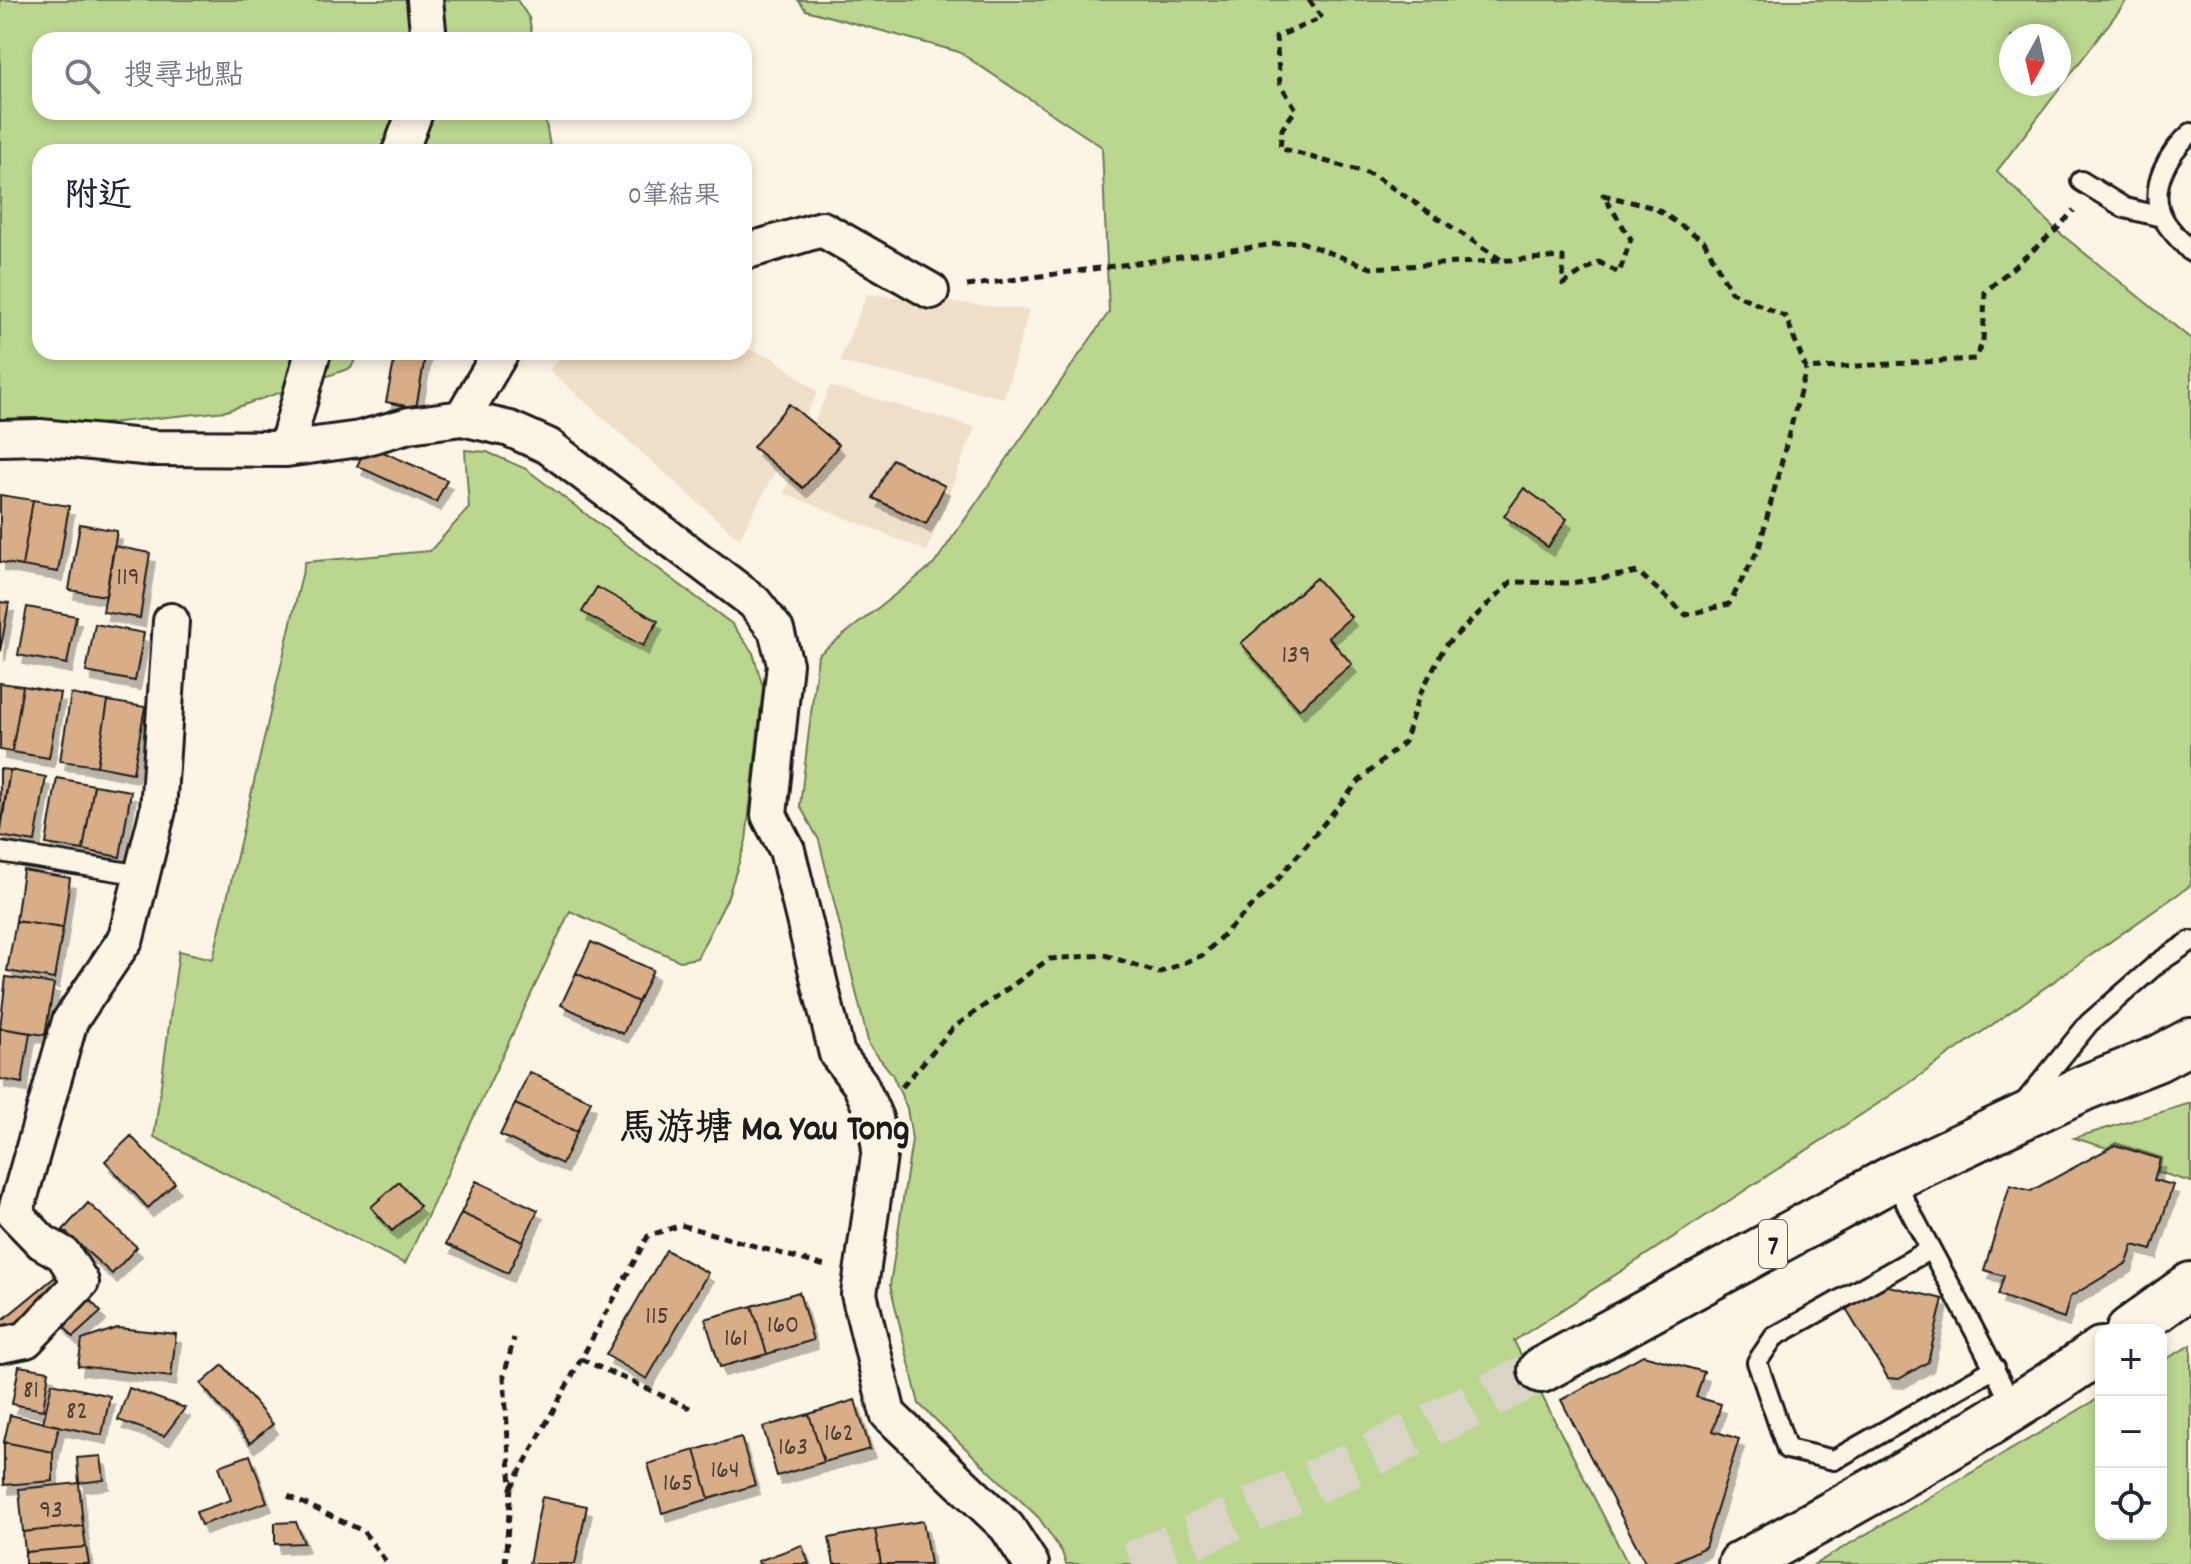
<!DOCTYPE html>
<html lang="zh-TW">
<head>
<meta charset="utf-8">
<style>
	body { margin:0; font-family:Dekko,"LXGW WenKai TC",sans-serif; background:#f2f2f3; color:#1f2937 }
	.controls { position:absolute; right:24px; bottom:24px; display:grid; overflow:hidden; border-radius:16px; box-shadow:0 4px 12px #0003 }
	.controls button { width:72px; height:72px; display:grid; place-items:center; padding:0; border:0; border-bottom:2px solid #e0e1e3; background:#fff; color:#1f2937; font:40px sans-serif }
	.compass { position:absolute; left:1999px; top:24px; width:72px; height:72px; border-radius:50%; background:#fff; box-shadow:0 4px 12px #0003; rotate:188deg }
	.list { margin:0; padding:0; list-style:none }
	h2 { display:flex; justify-content:space-between; align-items:center; height:104px; margin:0; padding:0 32px; font-size:34px }
	h2 small { font-size:26px; font-weight:400; color:#747a83 }
	.icon { flex:none; width:44px; height:44px; fill:none; stroke:currentColor; stroke-width:2; stroke-linecap:round; stroke-linejoin:round }
	.map { position:relative; flex:none; width:2191px; height:1564px; overflow:hidden }
	.search { position:absolute; background:#fff; box-shadow:0 4px 12px #0003; left:32px; top:32px; width:720px; height:88px; display:flex; align-items:center; gap:20px; box-sizing:border-box; padding:0 28px; border-radius:24px; color:#747a83; font-size:30px }
	.panel { position:absolute; background:#fff; box-shadow:0 4px 12px #0003; left:32px; top:144px; width:720px; height:216px; border-radius:24px }
	.map>svg:first-child { display:block }
</style>
</head>
<body>
<div class="map">
<svg width="2191" height="1564" viewBox="0 0 2191 1564">
	<defs>
		<filter id="shadow"><feDropShadow dx="5" dy="9" stdDeviation="0" flood-color="#0004"/></filter>
	</defs>
	<rect width="100%" height="100%" fill="#fcf5e5"/>
	<filter id="ink" filterUnits="userSpaceOnUse"><feTurbulence type="fractalNoise" baseFrequency=".0125" numOctaves="2"/><feDisplacementMap in="SourceGraphic" scale="16" xChannelSelector="R" yChannelSelector="G"/><feConvolveMatrix kernelMatrix="1 2 1 2 8 2 1 2 1" color-interpolation-filters="sRGB"/></filter>
	<g filter="url(#ink)">
		<path fill="#f1e0c9" d="M867,294L1029,310L1004,398L839,362Z
			M744,348L772,357L818,392L739,539L549,370L566,352H744Z
			M830,386L975,427L927,551L784,493Z"/>
		<path fill="#bbd78f" stroke="#6c7a56" stroke-width="2" fill-rule="evenodd" d="M0,0H517L529,18L533,40H40V112H544L551,152H40V352H359L351,368L226,411L0,434Z
			M798,0H2127L1997,171L2056,230L2191,339V885L1905,1086L1514,1341L1628,1564H1066L1062,1552L1039,1518L919,1404L890,1285L912,1140L907,1108L892,1074L869,1045L819,840L800,806L818,655L934,564L1109,312L1102,147L959,52L806,10ZM2011,36H2059V84H2011Z
			M465,450L487,452L526,469L732,624L753,653L763,687L746,841L727,899L697,958L680,961L570,911L405,1264L154,1137L179,951L213,959L305,562L430,551L469,508Z
			M2191,1103V1182L2158,1172L2162,1158L2116,1143L2107,1148L2074,1138Z
			M2191,1345V1564H1815L2101,1397V1534H2161V1362Z"/>
		<path fill="#d8ae89" stroke="#1c1c1c" stroke-width="2" filter="url(#shadow)" d="M396,352H426L416,408L386,402Z
			M789,404L839,445L803,488L753,447Z
			M367,445L447,480L436,502L357,466Z
			M892,459L945,486L926,524L873,498Z
			M1524,488L1567,519L1548,547L1504,516Z
			M0,495L33,500L22,566L0,562Z
			M33,500L69,506L58,572L22,566Z
			M80,524L117,531L106,596L69,590Z
			M114,546L150,553L140,618L103,612Z
			M1316,578L1351,617L1328,637L1352,664L1299,709L1241,643Z
			M597,587L658,621L643,646L582,612Z
			M0,602L9,603L0,652Z
			M27,607L76,616L67,664L18,655Z
			M95,624L144,633L135,681L86,672Z
			M0,683L23,686L12,752L0,750Z
			M23,686L60,693L49,758L12,752Z
			M71,694L108,701L97,766L60,761Z
			M108,701L145,707L133,773L97,766Z
			M0,769L10,770L0,828Z
			M10,770L46,777L35,842L0,836Z
			M57,778L94,785L83,850L46,844Z
			M94,785L131,791L120,857L83,850Z
			M23,870L70,878L63,928L16,921Z
			M16,921L63,928L54,979L7,971Z
			M591,942L653,970L638,1002L576,973Z
			M576,973L638,1002L623,1034L561,1005Z
			M6,977L54,984L45,1035L0,1028Z
			M0,1028L30,1033L22,1083L0,1079Z
			M529,1072L591,1101L577,1132L515,1104Z
			M515,1104L577,1132L562,1164L500,1135Z
			M131,1136L175,1183L148,1208L105,1161Z
			M2115,1145L2160,1159L2154,1180L2173,1185L2152,1250L2133,1245L2127,1263L2070,1297L2064,1318L1998,1295L2004,1276L1984,1270L2010,1185L2031,1191Z
			M476,1181L538,1210L523,1242L461,1213Z
			M399,1182L420,1206L392,1231L371,1207Z
			M88,1203L137,1247L112,1274L63,1230Z
			M461,1213L523,1242L508,1273L446,1244Z
			M666,1250L708,1273L647,1379L606,1355Z
			M60,1273L63,1292L25,1322L0,1335V1322Z
			M1880,1284L1943,1299L1928,1362L1899,1379L1888,1378L1847,1311L1851,1300Z
			M799,1292L813,1340L767,1354L752,1306Z
			M89,1299L101,1312L73,1337L61,1323Z
			M752,1306L767,1354L720,1367L705,1319Z
			M117,1328L176,1334L171,1377L78,1366L82,1340Z
			M1643,1355L1704,1372L1696,1397L1721,1404L1713,1431L1739,1439L1705,1547L1670,1564H1646L1561,1400Z
			M223,1365L273,1424L250,1443L201,1384Z
			M19,1366L49,1371L43,1410L12,1404Z
			M52,1383L110,1396L102,1435L43,1423Z
			M129,1388L185,1408L164,1436L118,1420Z
			M855,1400L870,1449L824,1462L809,1414Z
			M809,1414L824,1462L777,1476L763,1427Z
			M10,1415L59,1426L53,1452L4,1442Z
			M741,1437L755,1485L709,1499L695,1450Z
			M4,1442L53,1452V1481L4,1485Z
			M695,1450L709,1499L662,1513L648,1464Z
			M250,1455L267,1502L201,1525L196,1512L231,1500L219,1466Z
			M101,1456L104,1480L79,1483L77,1458Z
			M79,1483L83,1526L23,1532L19,1489Z
			M542,1497L587,1506L575,1564H529Z
			M923,1521L930,1564H881L875,1529Z
			M296,1522L304,1543L275,1544V1523Z
			M83,1526L86,1547L25,1552L23,1532Z
			M875,1529L881,1564H834L829,1538Z
			M802,1545L809,1564H759L758,1561Z
			M86,1547L89,1564H25V1552Z"/>
		<g fill="none" stroke-linecap="round" stroke-linejoin="round">
			<path stroke="#dad4c7" stroke-width="44" stroke-dasharray="44 22" stroke-linecap="butt" d="M1132,1564L1360,1461L1541,1370"/>
			<defs>
				<path id="lane" d="M2191,133C2169,152 2147,188 2163,218C2169,230 2182,242 2191,252
					M2081,181L2125,208L2162,217
					M0,852L142,875
					M2024,1103L2089,1023L2158,963L2191,941
					M1893,1178C1932,1255 1977,1329 2013,1408
					M1929,1250L1774,1337L1757,1362L1787,1449L1834,1460L1995,1368"/>
				<path id="street" d="M425,0L429,40
					M400,152L415,112
					M744,252L822,229L931,291
					M462,418L501,352
					M0,438L40,437L153,448L286,449L313,352
					M286,449L360,439L409,425L462,418L510,429L548,446L754,602L776,630L785,664L769,815L787,850L837,1054L860,1084L875,1118L880,1149L859,1294L888,1414L1007,1527L1031,1564
					M0,1345L26,1340L81,1282L63,1254L42,1242L15,1214L70,1021L126,938L158,810L171,621"/>
				<path id="highway" d="M2129,1330L2191,1285
					M1541,1370L1893,1178L2086,1087L2157,1059L2191,1041
					M1741,1564C1863,1497 1987,1430 2101,1350"/>
			</defs>
			<use href="#lane" stroke="#1c1c1c" stroke-width="24"/>
			<use href="#street" stroke="#1c1c1c" stroke-width="40"/>
			<use href="#highway" stroke="#1c1c1c" stroke-width="50"/>
			<path stroke="#1c1c1c" stroke-width="5" stroke-dasharray="8 6" stroke-linecap="butt" d="M1309,0L1322,18L1276,37L1280,84L1296,109L1282,129L1280,148L1373,175L1503,261
				M967,286L1298,241L1371,268L1563,257V284L1599,262L1619,273L1631,239L1603,195L1655,208L1704,241L1731,292L1786,317L1806,369L1975,359L1983,342L1985,292L2056,230L2074,210
				M902,1087L953,1028L1049,959L1105,955L1158,973L1203,955L1274,884L1359,781L1404,742L1419,696L1445,646L1511,582L1571,583L1638,572L1686,615L1729,604L1759,548L1806,369
				M581,1359L690,1408
				M511,1488L648,1236L681,1225L825,1266
				M288,1496L363,1531L388,1564
				M505,1564L511,1488L504,1376L514,1338"/>
			<use href="#lane" stroke="#fcf5e5" stroke-width="18"/>
			<use href="#street" stroke="#fcf5e5" stroke-width="34"/>
			<use href="#highway" stroke="#fcf5e5" stroke-width="44"/>
		</g>
	</g>
	<g text-anchor="middle" stroke-width="8" stroke-linejoin="round" paint-order="stroke">
		<g font-size="26" fill="#4b4037">
			<text x="128" y="584">119</text>
			<text x="1296" y="662">139</text>
			<text x="657" y="1323">115</text>
			<text x="783" y="1332">160</text>
			<text x="736" y="1345">161</text>
			<text x="31" y="1397">81</text>
			<text x="77" y="1418">82</text>
			<text x="839" y="1440">162</text>
			<text x="793" y="1454">163</text>
			<text x="725" y="1477">164</text>
			<text x="678" y="1490">165</text>
			<text x="51" y="1517">93</text>
		</g>
		<rect fill="#fcf5e5" stroke="#5f5d58" stroke-width="2" x="1759" y="1220" width="28" height="48" rx="6"/>
		<g font-size="28" font-weight="bold" fill="#1c1c1c">
			<text x="1773" y="1254">7</text>
		</g>
		<g font-size="38" font-weight="bold" fill="#1c1c1c" stroke="#fcf5e5">
			<text x="764" y="1139">馬游塘 Ma Yau Tong</text>
		</g>
	</g>
</svg>
<div class="controls">
<button>+</button>
<button>−</button>
<button><svg class="icon" aria-label="locate" viewBox="0 0 24 24"><circle cx="12" cy="12" r="6"/><path d="M12 2v4M12 18v4M2 12h4M18 12h4"/></svg></button>
</div>
<svg class="compass" viewBox="-18 -18 36 36"><path d="M0-13l5 13h-10z" fill="#e53935"/><path d="M0 13l5-13h-10z" fill="#747a83"/></svg>
<div class="search"><svg class="icon" aria-label="search" viewBox="0 0 24 24"><circle cx="10" cy="10" r="6"/><path d="M15 15l6 6"/></svg>搜尋地點</div>
<section class="panel">
<h2>附近<small>0筆結果</small></h2>
<ul class="list">
</ul>
</section>
</div>
</body>
</html>
